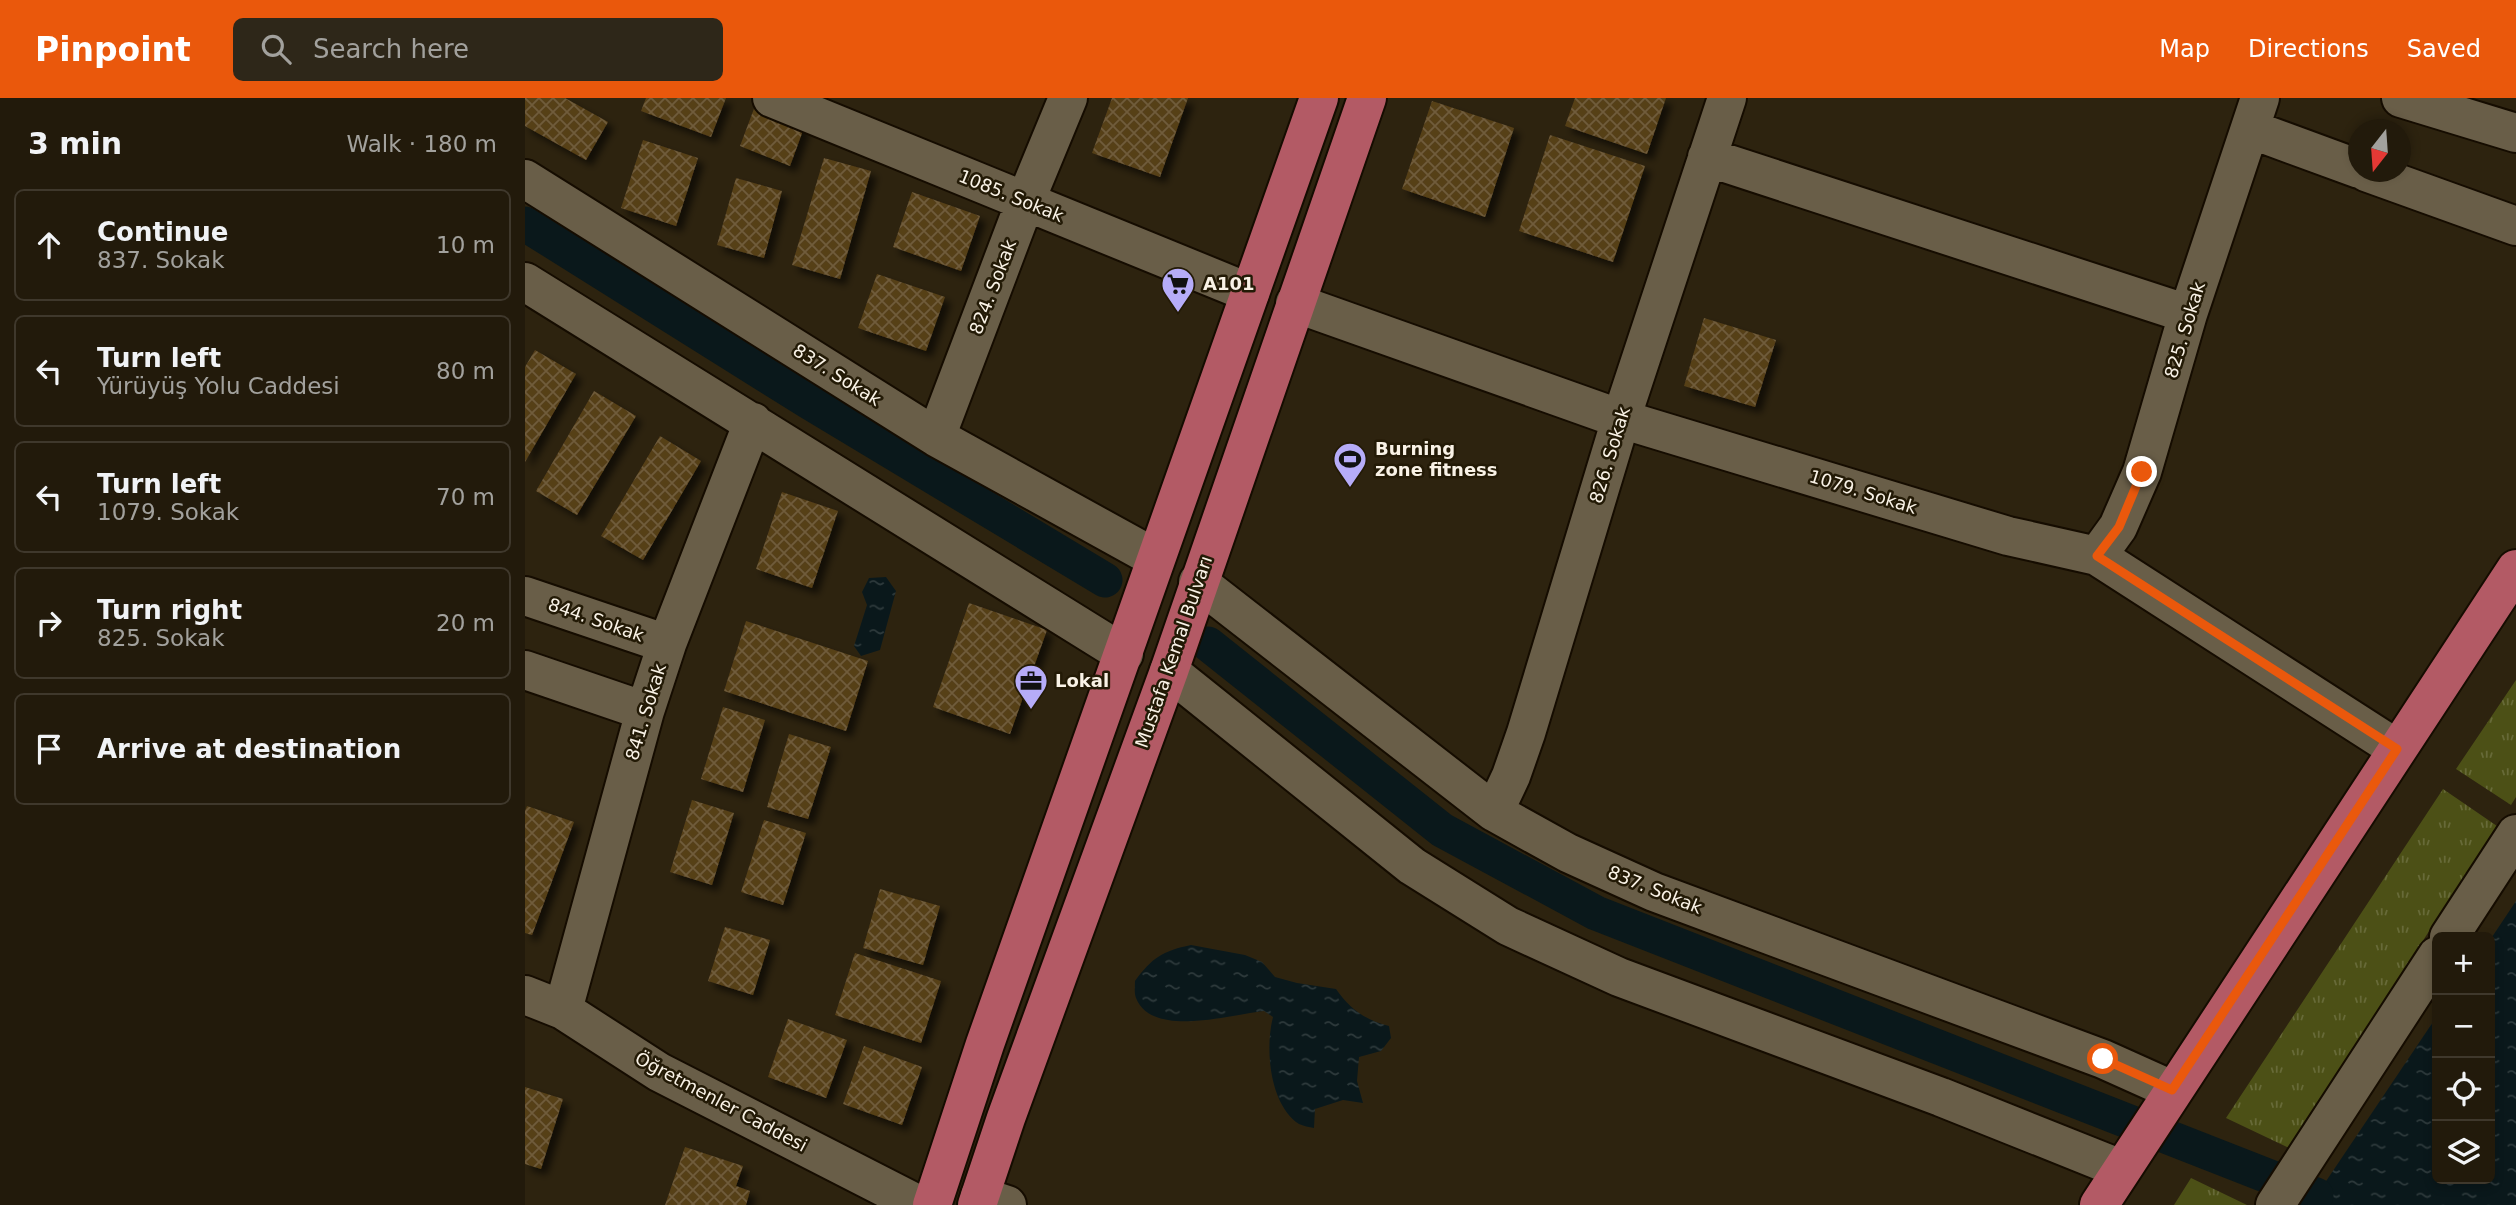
<!DOCTYPE html>
<html lang="en">
<head>
<meta charset="utf-8">
<style>
	body { margin:0; font-family:"DejaVu Sans",sans-serif; background:#2e2719; color:#f1f3f6 }
	.controls { position:absolute; right:21px; bottom:21px; display:grid; overflow:hidden; border-radius:10px; box-shadow:0 4px 10px #0003 }
	.controls button { width:63px; height:63px; display:grid; place-items:center; padding:0; border:0; border-bottom:2px solid #3f382c; background:#221a0b; color:#f1f3f6; font:35px sans-serif }
	.compass { position:absolute; left:1823px; top:21px; width:63px; height:63px; border-radius:50%; background:#221a0b; box-shadow:0 4px 10px #0003; rotate:197deg }
	.stop { position:absolute; width:21px; height:21px; margin:-16px; border:5px solid #ea580c; border-radius:50%; background:#fff }
	.stop.end { background:#ea580c; border-color:#fff; box-shadow:0 2px 7px #0008 }
	.list { margin:0; padding:0; list-style:none }
	h2 { display:flex; justify-content:space-between; align-items:center; height:91px; margin:0; padding:0 28px; font-size:30px }
	h2 small { font-size:23px; font-weight:400; color:#a2a19d }
	.list li { display:grid; grid-template-columns:46px 1fr auto; gap:21px; align-items:center; box-sizing:border-box; height:112px; margin:0 14px 14px; padding:0 14px; border:2px solid #3f382c; border-radius:10px }
	.list b { display:block; font-size:26px; white-space:nowrap }
	.list p { margin:0; font-size:23px; white-space:nowrap; color:#a2a19d }
	.list em { font-size:23px; font-style:normal; color:#a2a19d }
	.icon { flex:none; width:38px; height:38px; fill:none; stroke:currentColor; stroke-width:2; stroke-linecap:round; stroke-linejoin:round }
	.map { position:relative; flex:none; width:1991px; height:1107px; overflow:hidden }
	header { display:flex; align-items:center; gap:42px; box-sizing:border-box; height:98px; padding:0 35px; background:#ea580c; color:#fff }
	header strong { font-size:33px }
	nav { display:flex; gap:38px; margin-inline-start:auto; font-size:24px }
	.search { width:490px; height:63px; background:#2e2719; display:flex; align-items:center; gap:18px; box-sizing:border-box; padding:0 24px; border-radius:10px; color:#a2a19d; font-size:26px }
	main { display:flex }
	aside { flex:1; background:#221a0b }
	.map>svg:first-child { display:block }
</style>
</head>
<body>
<header>
<strong>Pinpoint</strong>
<div class="search"><svg class="icon" aria-label="search" viewBox="0 0 24 24"><circle cx="10" cy="10" r="6"/><path d="M15 15l6 6"/></svg>Search here</div>
<nav><a>Map</a><a>Directions</a><a>Saved</a></nav>
</header>
<main>
<aside>
<h2>3 min<small>Walk · 180 m</small></h2>
<ul class="list">
<li><svg class="icon" aria-label="ahead" viewBox="0 0 24 24"><path d="M12 20V5M6 11l6-6 6 6"/></svg><div><b>Continue</b><p>837. Sokak</p></div><em>10 m</em></li>
<li><svg class="icon" aria-label="left" viewBox="0 0 24 24"><path d="M17 20v-9H6M10 6l-5 5 5 5"/></svg><div><b>Turn left</b><p>Yürüyüş Yolu Caddesi</p></div><em>80 m</em></li>
<li><svg class="icon" aria-label="left" viewBox="0 0 24 24"><path d="M17 20v-9H6M10 6l-5 5 5 5"/></svg><div><b>Turn left</b><p>1079. Sokak</p></div><em>70 m</em></li>
<li><svg class="icon" aria-label="right" viewBox="0 0 24 24"><path d="M7 20v-9h11M14 6l5 5-5 5"/></svg><div><b>Turn right</b><p>825. Sokak</p></div><em>20 m</em></li>
<li><svg class="icon" aria-label="arrive" viewBox="0 0 24 24"><path d="M6 21V4h12l-3 4 3 4H6"/></svg><div><b>Arrive at destination</b></div></li>
</ul>
</aside>
<div class="map">
<svg width="1991" height="1107" viewBox="0 0 1991 1107">
	<defs>
		<pattern id="grass-tufts" width="24" height="20" patternUnits="userSpaceOnUse" patternTransform="scale(1.75)"><rect width="24" height="20" fill="#4c5016"/><path d="M3 7l-1-3M5 7V3M7 7l1-3M15 17l-1-3M17 17v-4M19 17l1-3" fill="none" stroke="#676a38"/></pattern>
		<pattern id="water-ripples" width="26" height="14" patternUnits="userSpaceOnUse" patternTransform="scale(1.75)"><rect width="26" height="14" fill="#0a181b"/><path d="M2 4q2-2 4 0t4 0M15 11q2-2 4 0t4 0" fill="none" stroke="#2e3a3c"/></pattern>
		<pattern id="building-cross-hatch" width="8" height="8" patternUnits="userSpaceOnUse" patternTransform="scale(1.75)"><rect width="8" height="8" fill="#563f19"/><path d="M0 0l8 8M0 8l8-8" fill="none" stroke="#6f5b3a"/></pattern>
		<filter id="shadow"><feDropShadow dx="6" dy="6" stdDeviation="3.5" flood-color="#0009"/></filter>
	</defs>
	<rect width="100%" height="100%" fill="#2d230f"/>
	<path fill="url(#grass-tufts)" d="M1991,582V699L1986,707L1931,671Z
		M1918,691L1972,728L1764,1050L1701,1020Z
		M1666,1080L1722,1107H1649Z"/>
	<path fill="url(#water-ripples)" d="M361,479L371,493L355,552L336,558L329,548L342,507L337,494L344,480Z
		M1991,803V1107H1785L1912,918V1081H1965V842Z
		M666,847L720,857L737,864L750,879L772,885L811,891C825,911 840,922 864,928L866,940L856,953L834,959L832,983L838,1005L818,1002L790,1011L789,1030C784,1029 778,1028 774,1026C744,1006 740,950 748,919L739,913C707,916 627,941 611,900C609,895 610,888 610,883C627,860 637,853 666,847Z"/>
	<g fill="none" stroke-linecap="round" stroke-linejoin="round">
		<path stroke="#0a181b" stroke-width="35" d="M0,126L284,304L580,482
			M683,546L917,732L1071,815L1791,1097"/>
	</g>
	<path fill="url(#building-cross-hatch)" filter="url(#shadow)" d="M0,0H40L83,24L61,62L0,28Z
		M121,0H201L186,39L116,13Z
		M587,0H663L635,79L567,55Z
		M1050,0H1141L1122,56L1040,28Z
		M907,3L989,30L960,119L877,91Z
		M230,8L280,27L265,68L215,48Z
		M1025,37L1120,68L1088,164L994,133Z
		M118,42L173,60L151,128L96,110Z
		M299,60L346,73L315,181L267,167Z
		M211,80L257,93L239,160L192,147Z
		M387,94L455,118L436,173L368,149Z
		M352,176L420,199L401,253L333,230Z
		M1179,220L1251,242L1230,309L1159,288Z
		M10,252L51,276L0,364V269Z
		M69,293L111,318L52,417L11,393Z
		M135,338L176,363L118,462L76,438Z
		M257,394L313,413L287,490L231,471Z
		M444,505L522,532L485,636L408,609Z
		M221,523L343,563L321,633L199,593Z
		M198,609L240,622L218,694L176,681Z
		M264,636L306,649L283,721L242,709Z
		M167,702L209,715L187,787L145,774Z
		M2,708L49,724L7,837L0,835V713Z
		M239,722L281,735L258,807L216,794Z
		M355,791L415,808L398,867L338,850Z
		M200,829L245,842L228,897L183,883Z
		M330,855L416,883L396,945L310,917Z
		M263,921L322,942L301,1000L243,979Z
		M339,948L397,969L377,1027L318,1006Z
		M0,989L38,1001L16,1071L0,1066Z
		M160,1049L218,1068L211,1088L225,1093L221,1107H140Z"/>
	<g fill="none" stroke-linecap="round" stroke-linejoin="round">
		<defs>
			<path id="minor" d="M247,0L725,195
				M1876,0L1991,35
				M1725,31L1834,71
				M1182,59L1663,216
				M1841,74L1991,128
				M0,81L411,339L630,460
				M0,184L599,556
				M770,205L1096,321L1483,438L1572,458L1872,651
				M411,339L500,104L543,0
				M1572,458L1593,429L1617,374L1663,216L1735,0
				M673,484L969,714L1043,755L1129,794L1578,961L1647,992
				M0,498L142,546
				M0,572L120,613
				M644,573L887,768L983,828L1094,879L1416,999L1596,1071
				M969,714L986,678L1001,635L1096,321L1202,0
				M1924,839L1991,736
				M0,897L38,912L134,974L394,1107
				M38,912L120,613L142,546L228,324
				M455,1098L482,1107
				M1750,1107L1912,858"/>
			<path id="major" d="M407,1107L460,946L794,0
				M452,1107L481,1020L644,573L842,0
				M1574,1107L1991,471"/>
		</defs>
		<use href="#minor" stroke="#150c00" stroke-width="42"/>
		<use href="#major" stroke="#150c00" stroke-width="42"/>
		<use href="#minor" stroke="#695e48" stroke-width="38"/>
		<use href="#major" stroke="#b35a65" stroke-width="38"/>
	</g>
	<g fill="none" stroke-linecap="round" stroke-linejoin="round">
		<path stroke="#ea580c" stroke-width="9" d="M1578,961L1647,992L1872,651L1572,458L1594,429L1617,374"/>
	</g>
	<defs>
		<symbol id="supermarket-pin" viewBox="-11 -11 22 30"><path d="M0 17L-7.5 6A9.5 9.5 0 1 1 7.5 6Z" fill="#b6acf8" stroke="#231a06"/><path d="M-6-5.5h2.5l.6 2H6L4.5 2H-2.5L-4.4-4H-6ZM-1.5 3.2a1.3 1.3 0 1 0 .1 0ZM3 3.2a1.3 1.3 0 1 0 .1 0Z" fill="#111"/></symbol>
		<symbol id="stadium-pin" viewBox="-11 -11 22 30"><path d="M0 17L-7.5 6A9.5 9.5 0 1 1 7.5 6Z" fill="#b6acf8" stroke="#231a06"/><path d="M0-5a6.5 5 0 1 0 0 10a6.5 5 0 1 0 0-10ZM-3.5-1.8h7v3.6h-7Z" fill="#111"/></symbol>
		<symbol id="office-pin" viewBox="-11 -11 22 30"><path d="M0 17L-7.5 6A9.5 9.5 0 1 1 7.5 6Z" fill="#b6acf8" stroke="#231a06"/><path d="M-6-3h4V-5.5h4V-3h4V5H-6ZM-1-4.5V-3h2v-1.5ZM-6 0V1H6V0Z" fill="#111"/></symbol>
	</defs>
	<g fill-rule="evenodd">
		<use href="#supermarket-pin" x="634" y="167" width="38" height="52"/>
		<use href="#stadium-pin" x="806" y="342" width="38" height="52"/>
		<use href="#office-pin" x="487" y="564" width="38" height="52"/>
	</g>
	<g text-anchor="middle" stroke-width="5" stroke-linejoin="round" paint-order="stroke">
		<g font-size="18" fill="#f9f2e6" stroke="#231a06">
			<text transform="translate(486 98) rotate(22)" y="6">1085. Sokak</text>
			<text transform="translate(468 189) rotate(-69)" y="6">824. Sokak</text>
			<text transform="translate(1660 232) rotate(-73)" y="6">825. Sokak</text>
			<text transform="translate(312 277) rotate(32)" y="6">837. Sokak</text>
			<text transform="translate(1085 357) rotate(-73)" y="6">826. Sokak</text>
			<text transform="translate(1338 394) rotate(17)" y="6">1079. Sokak</text>
			<text transform="translate(71 522) rotate(19)" y="6">844. Sokak</text>
			<text transform="translate(649 554) rotate(-71)" y="6">Mustafa Kemal Bulvarı</text>
			<text transform="translate(121 614) rotate(-73)" y="6">841. Sokak</text>
			<text transform="translate(1130 792) rotate(22)" y="6">837. Sokak</text>
			<text transform="translate(196 1004) rotate(28)" y="6">Öğretmenler Caddesi</text>
		</g>
		<g font-size="18" font-weight="bold" fill="#f9f2e6" stroke="#231a06" text-anchor="start">
			<text x="678" y="192">A101</text>
			<text x="850" y="357">Burning<tspan x="850" dy="21">zone fitness</tspan></text>
			<text x="530" y="589">Lokal</text>
		</g>
	</g>
</svg>
<div class="controls">
<button>+</button>
<button>−</button>
<button><svg class="icon" aria-label="locate" viewBox="0 0 24 24"><circle cx="12" cy="12" r="6"/><path d="M12 2v4M12 18v4M2 12h4M18 12h4"/></svg></button>
<button><svg class="icon" aria-label="layers" viewBox="0 0 24 24"><path d="M12 4l9 5-9 5-9-5zM3 14l9 5 9-5"/></svg></button>
</div>
<svg class="compass" viewBox="-18 -18 36 36"><path d="M0-13l5 13h-10z" fill="#e53935"/><path d="M0 13l5-13h-10z" fill="#a2a19d"/></svg>
<div class="stop" style="left:1578px;top:961px"></div>
<div class="stop end" style="left:1617px;top:374px"></div>
</div>
</main>
</body>
</html>
